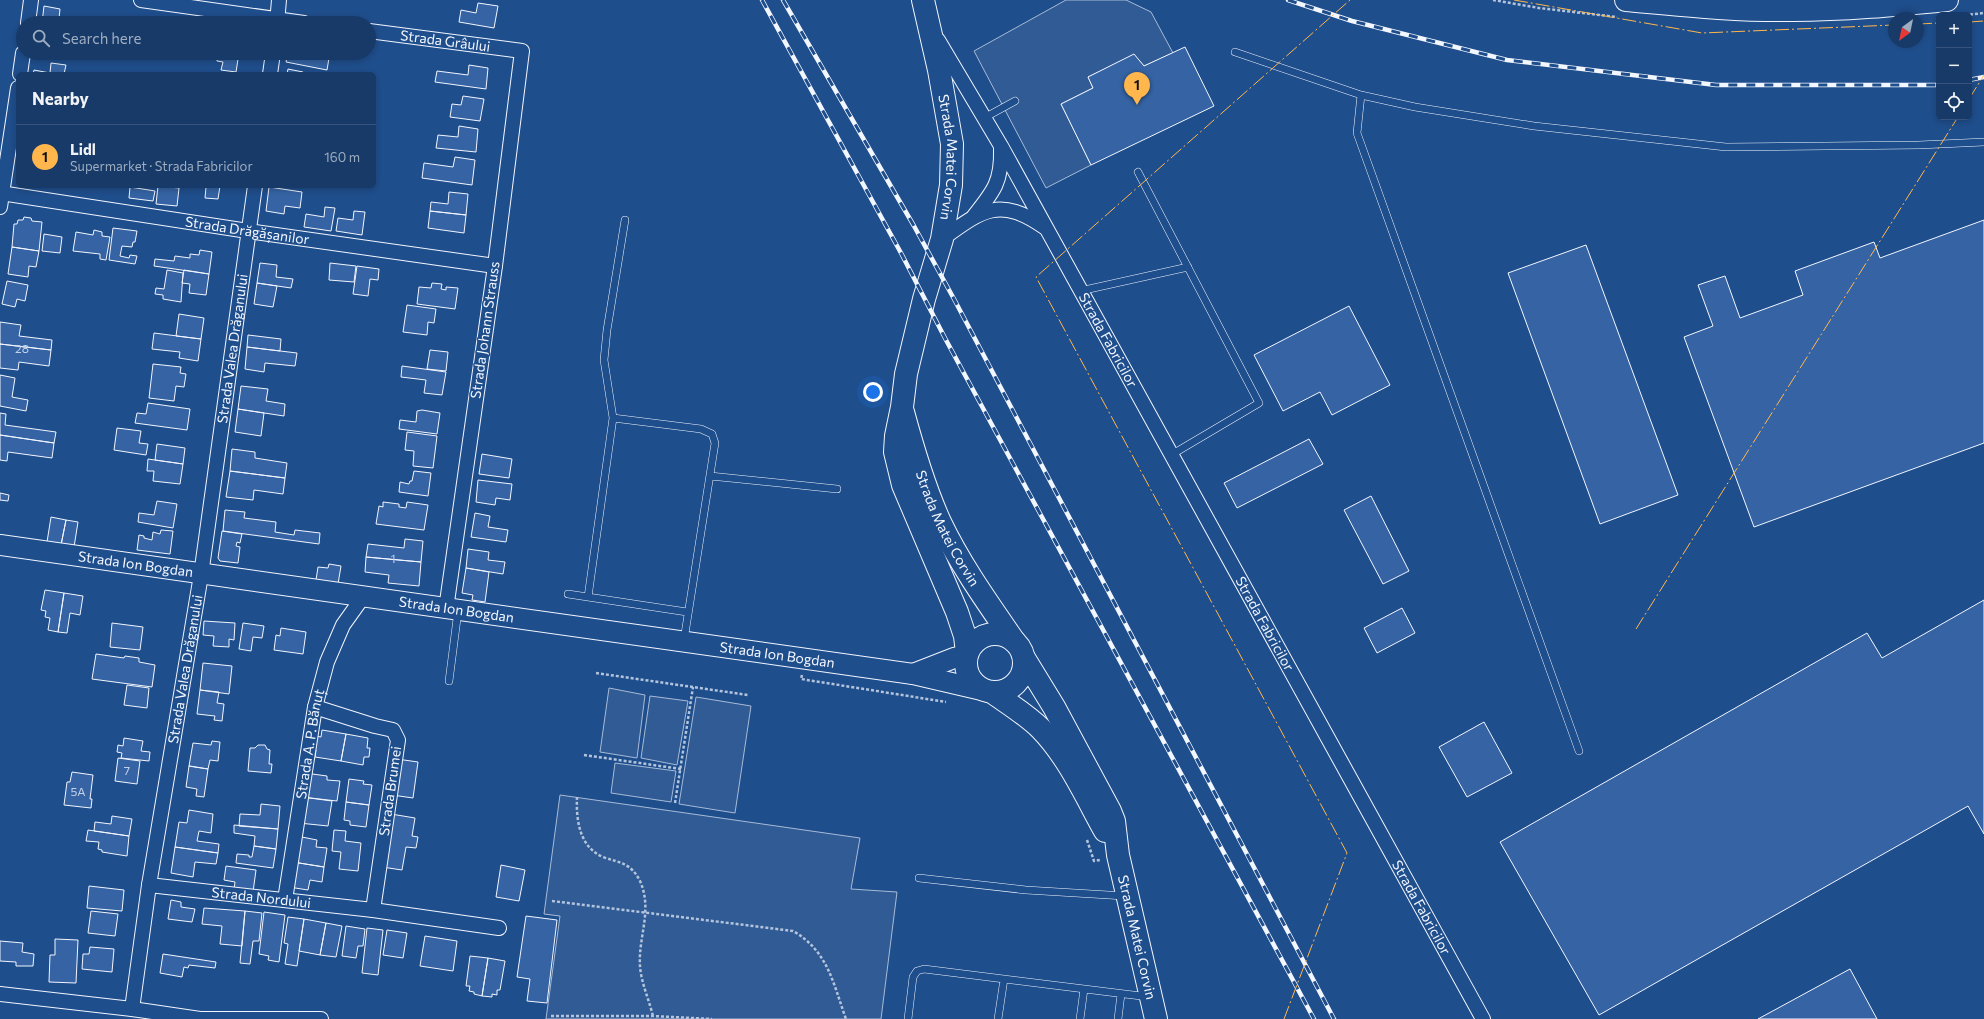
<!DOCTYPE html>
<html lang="en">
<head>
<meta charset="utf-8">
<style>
	body { margin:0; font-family:Commissioner,sans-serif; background:#244571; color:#f1f3f6 }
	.controls { position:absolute; right:12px; top:12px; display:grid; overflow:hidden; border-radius:6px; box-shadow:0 2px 6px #0003 }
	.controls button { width:36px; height:36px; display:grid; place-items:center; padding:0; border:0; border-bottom:1px solid #36547d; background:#173a69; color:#f1f3f6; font:20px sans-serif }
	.compass { position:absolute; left:1888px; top:12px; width:36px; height:36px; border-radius:50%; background:#173a69; box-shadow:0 2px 6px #0003; rotate:213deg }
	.you { position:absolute; left:873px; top:392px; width:14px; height:14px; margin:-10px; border:3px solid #fff; border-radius:50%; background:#1a73e8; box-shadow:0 0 0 6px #1a73e833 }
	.badge { display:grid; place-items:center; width:26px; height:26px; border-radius:50%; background:#ffb74d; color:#111; font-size:13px; font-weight:700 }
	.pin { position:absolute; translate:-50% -33px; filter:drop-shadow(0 1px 2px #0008) }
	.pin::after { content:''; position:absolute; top:21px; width:14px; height:12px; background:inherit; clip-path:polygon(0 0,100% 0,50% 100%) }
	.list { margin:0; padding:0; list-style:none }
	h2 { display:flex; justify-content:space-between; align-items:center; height:52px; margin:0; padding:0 16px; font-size:17px }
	h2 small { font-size:13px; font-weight:400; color:#9eadc0 }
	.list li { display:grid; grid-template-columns:26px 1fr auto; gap:12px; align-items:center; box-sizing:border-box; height:64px; padding:0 16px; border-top:1px solid #36547d }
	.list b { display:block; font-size:15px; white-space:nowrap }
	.list p { margin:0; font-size:13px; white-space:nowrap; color:#9eadc0 }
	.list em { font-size:13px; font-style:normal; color:#9eadc0 }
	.icon { flex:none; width:22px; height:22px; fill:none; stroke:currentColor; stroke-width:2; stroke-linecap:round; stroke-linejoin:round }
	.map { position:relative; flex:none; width:1984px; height:1019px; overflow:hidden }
	.search { position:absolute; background:#173a69; box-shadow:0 2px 6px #0003; left:16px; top:16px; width:360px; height:44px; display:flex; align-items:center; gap:10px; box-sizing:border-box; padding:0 14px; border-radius:22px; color:#9eadc0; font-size:15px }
	.panel { position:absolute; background:#173a69; box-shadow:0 2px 6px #0003; left:16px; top:72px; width:360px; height:116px; border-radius:6px }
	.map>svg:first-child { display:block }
</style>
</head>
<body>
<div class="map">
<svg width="1984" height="1019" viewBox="0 0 1984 1019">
	<rect width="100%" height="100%" fill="#1f4e8c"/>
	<path fill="#305b95" stroke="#a8bbd7" d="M1066,0H1126L1151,12L1173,53L1144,66L1134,55L1088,77L1093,88L1061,104L1091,165L1046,188L974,51Z
		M609,688L645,695L637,758L600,752Z
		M650,696L688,701L677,765L641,758Z
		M696,697L751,706L735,813L679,804Z
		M615,763L676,771L671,802L611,793Z
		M560,795L860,838L851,889L897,892L881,1019H546L560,916L544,914Z"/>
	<path fill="#3563a3" stroke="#f2f6ff" d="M478,3L498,6L494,28L459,22L461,10L476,13Z
		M44,6L60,9L59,19L83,23H42Z
		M143,19L170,23H142Z
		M1185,47L1214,106L1091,165L1061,104L1093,88L1088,77L1134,54L1144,66Z
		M210,53H239L236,72L221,70L223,62L217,61V58L209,57Z
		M288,53H316V56L329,58L327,70L286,62Z
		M51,63L66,65L64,74H33L34,70L50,73Z
		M469,65L488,68L486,89L435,82L437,71L468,75Z
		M288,69L303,72V74H287Z
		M463,96L484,99L480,121L450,117L452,104L461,105Z
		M459,126L478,129L476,152L436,148L438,135L458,137Z
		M455,157L475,160L472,185L422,178L424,163L453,167Z
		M158,186L179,188L177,206L156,204Z
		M198,186H220L218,199L205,198L206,187Z
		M130,187L155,191L153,201L129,198Z
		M269,187L302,192L300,208L285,206L284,214L266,211Z
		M449,192L468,194L466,215L430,211L431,202L448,204Z
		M325,207L335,208L331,231L304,227L306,214L324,217Z
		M354,211L365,212L362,235L336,231L338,218L353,220Z
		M430,211L466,215L464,233L428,228Z
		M24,217L31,218L32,221L42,222L39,251L12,247L14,224H17L18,220H23Z
		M1984,220V443L1754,527L1684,337L1713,326L1698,285L1725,276L1740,318L1803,295L1795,271L1874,242L1880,258Z
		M113,228L137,231L135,242H133L132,247L122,246L120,256L129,258L130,255L137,256L135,264L109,260Z
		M94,230L102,232V236L110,237L106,260L100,259V254L73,251L76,232L93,235Z
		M44,234L62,237L60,253L42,251Z
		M1586,245L1678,495L1600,524L1508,273Z
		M12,247L39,251L36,267L29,266L28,277L8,274Z
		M200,250L212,252L209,274L154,266L155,259L174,261L175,256L190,258V254L199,255Z
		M260,263L277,265L276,277L293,279L291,288L257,283Z
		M330,263L356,266L354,282L329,280Z
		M357,266L379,269L378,280L370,279L368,296L353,294Z
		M167,270L183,273L181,302L163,299V295L155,294L156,288L164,289Z
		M184,270L209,274L206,295L189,293L190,284L182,283Z
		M7,281L28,285L25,301L17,299L15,307L2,304Z
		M257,283L277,286L273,307L254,304Z
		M432,283L442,284L441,289L446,290V287L458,288L455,309L417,304L419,287L431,288Z
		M407,305L436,309L434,323L428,322L427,335L403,332Z
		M1349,306L1390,385L1332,415L1320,392L1283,411L1254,355Z
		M179,314L204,318L201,339L176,336Z
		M0,322L21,325L19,336L52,340L51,350L0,344Z
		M154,333L201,339L198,361L179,358L180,352L152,349Z
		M248,335L281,339L280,351L247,347Z
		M0,344L51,350L49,366L19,362L18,370L0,368Z
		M247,347L297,353L295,366L265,363L264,372L245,369Z
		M430,350L448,352L446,371L427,369Z
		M153,364L181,367L180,373L186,374L184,387L176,386L174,401L149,398Z
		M402,366L446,372L442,395L424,393L426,380L401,377Z
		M0,375L15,378L12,397L28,400L26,411L0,406Z
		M241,386L268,389L266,401L285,404L284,416L238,409Z
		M148,403L190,409L187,430L135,423L137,413L146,414Z
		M238,409L264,413L261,436L235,432Z
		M422,410L440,413L437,434L399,429L400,420L416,422L417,411Z
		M0,413L6,414L5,425L56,432L54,443L0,435Z
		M117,428L141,431L139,443L148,444L146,455L114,450Z
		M407,432L437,436L433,468L413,466L414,451L405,450Z
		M0,435L54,443L52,458L8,452L7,461L0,460Z
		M1309,439L1323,464L1237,508L1224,483Z
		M157,444L185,448L183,464L155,460Z
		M232,449L255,452V458L287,463L285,478L230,471Z
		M482,454L512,459L509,478L479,474Z
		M148,459L183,464L180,484L153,481L154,471H147Z
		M230,471L285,478L283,494L254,490L253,500L226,497Z
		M414,471L431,473L428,496L399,492L400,482L409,484L410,481H412Z
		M478,480L512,484L510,500L496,498L495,505L476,502Z
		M0,493L9,495L8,501L0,500Z
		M1371,496L1409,571L1383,584L1344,510Z
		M157,501L177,504L173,528L138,522L139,513L154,515Z
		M383,502L399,504V507L406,508L407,502L428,505L424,530L376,524L379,506L383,507Z
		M225,510L245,512L244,518L276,522L275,532L294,535L295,530L320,533L319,544L223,531Z
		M475,513L490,516L488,527L508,530L506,542L471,537Z
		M51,517L66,520L61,545L47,542Z
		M66,520L78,522L74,547L61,545Z
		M161,530L173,531L170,554L137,550L139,535L144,536V538L152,540L153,532L160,534Z
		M222,531L242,534L240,543L237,542L236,546L240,547L238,563L220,561L218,558Z
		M405,539L423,541L421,562L366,557L368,544L404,548Z
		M468,549L489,552L488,560L505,562L503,574L466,568Z
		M366,557L421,562L419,586L388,583L389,575L365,572Z
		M329,564L341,566L338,584L316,580L318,567L328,568Z
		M466,568L489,572L485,602L472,600L473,595L462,593Z
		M45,590L64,593L58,632L48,630L50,618L45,617L46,611L41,610Z
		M64,593L83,596L80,615L70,613L67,633L58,632Z
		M1984,600V834L1968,806L1599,1015L1500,842L1867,633L1882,658Z
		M1402,608L1415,633L1377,653L1364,628Z
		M204,621L235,623L234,640L229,639V647L213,646L214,636L203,635Z
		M112,623L143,627L140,650L110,647Z
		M243,623L264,626L262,638L253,637L251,651L239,649Z
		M281,628L306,632L303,654L274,650L276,635L280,636Z
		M96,654L124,658L125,656L139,658V662L155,665L152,687L92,679Z
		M203,663L232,666L229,694L200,690Z
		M127,685L149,688L147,708L124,705Z
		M200,690L219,692L217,703L224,704L222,721L214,720L215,716L197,714Z
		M1484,722L1512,773L1467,797L1439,747Z
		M322,730L346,734L341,761L315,757L316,750H313L315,736L321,737Z
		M346,734L368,738L367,748H370L369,757H364L363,765L341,761Z
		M124,738L143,741L141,751L150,752L149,761L121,758L122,753L117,752L118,745L123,746Z
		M212,741L220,742L218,761L210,760L208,769L189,766L193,743L211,745Z
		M258,745H265L267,749L270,750L269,764H272L271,773L248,771L250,748H255Z
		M118,758L140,761L137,784L115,781Z
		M397,759L418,762L413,798L392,795Z
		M189,766L208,769L204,797L196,796L197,789L186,787Z
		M72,772L93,775L90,799H92L91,808L64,805L67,782H70Z
		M305,773L327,776V780L340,781L337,801L302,797Z
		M349,779L364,781L363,784L372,785L369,805L346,802Z
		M302,797L332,801L328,826L299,823Z
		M346,802L369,805L366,827L350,825V821L344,820Z
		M261,804L280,806L278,829L239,826L240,814L260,815Z
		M189,810L213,814L211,833L199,831L197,841L219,844L218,853L175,847L179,822L187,823Z
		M391,814L415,818L412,836L418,837L416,848L406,847L402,870L382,867Z
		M112,816L132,819L129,836L94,831L95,822L111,824Z
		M234,825L278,829L276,849L254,846L255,836L234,833Z
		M88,830L129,836L127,856L102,852V850L98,849L99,842L86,841Z
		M334,830L346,831L345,841L361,843L358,871L339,869L341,852L332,851Z
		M297,836L317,840L316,847L327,848L324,867L293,862Z
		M254,846L276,849L273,868L236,863L237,854L249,855V857H252Z
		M175,847L218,853L216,864L195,862L193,877L171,873Z
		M293,862L324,867L322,882L310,880L308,890L289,887Z
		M501,865L525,870L519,901L496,897Z
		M226,866L256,870L253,892L234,890L235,882L224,880Z
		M89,886L124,890L122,911L87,908Z
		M171,900L181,902V907L195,909L192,922L168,919Z
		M204,908L245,911L242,946L220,944L222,926L202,924Z
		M91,911L118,914L115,936L88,933Z
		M245,911L262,913L259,941H253L250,964L240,963Z
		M264,912L285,915L279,962L268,960L269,956L259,954Z
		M526,916L557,920L547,1003L527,1001L530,979L517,977Z
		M288,917L304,919L297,966L285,964L288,944L284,943Z
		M304,919L326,923L320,955L299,951Z
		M326,923L342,926L336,957L320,955Z
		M346,926L365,929L363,946H358L356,958L342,956Z
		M367,928L383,930L378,975L362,973Z
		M387,930L407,933L403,958L383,955Z
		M425,936L457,941L453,971L420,966Z
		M55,939L78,940L76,983L49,982L50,955H55Z
		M0,941L23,943L22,952L34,954L33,966H16V962L0,961Z
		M90,947L114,949L112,972L82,969L83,954H89Z
		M163,954L216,962L215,968L189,965L188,968L184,967L182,977L160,973Z
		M470,956L488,958L482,996L474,994V992L469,991L470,986H466Z
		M488,958L505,961L500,990H497V995L492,994V997L482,996Z
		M1850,969L1877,1019H1758Z"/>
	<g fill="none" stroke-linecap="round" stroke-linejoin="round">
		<defs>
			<path id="lane" d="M1235,52L1361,95L1415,107L1534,126L1726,147L1919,145L1984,142
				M1361,95L1357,133L1579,751
				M984,118L1015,101
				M1138,172L1259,403L1171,455
				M1080,291L1188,267
				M613,418L701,429L712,434L715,443L684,640
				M710,476L837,489
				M568,594L687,612
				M588,597L613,418L604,360L607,330L625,220
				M449,681L458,611
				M919,878L1026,890L1125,896
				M908,1019L913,977L917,971L924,969L1149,997
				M998,1019L1004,979
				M1080,1019L1084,989
				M1118,1019L1121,994"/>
			<g id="street">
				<path d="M141,0L304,23"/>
				<path d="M28,23L31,0"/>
				<path d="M277,23L279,0"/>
				<path id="s1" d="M369,31L522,51L495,266L446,609"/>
				<path id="s2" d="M938,40L1001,146L1483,1019"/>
				<path d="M20,74L23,53"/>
				<path d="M270,74L273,53"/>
				<path id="s3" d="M0,193L248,231L495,266"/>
				<path d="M0,207L18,88"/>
				<path d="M974,216C994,191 1002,181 1001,149"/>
				<path d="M942,239C982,210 999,196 1044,227"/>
				<path d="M315,707L375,726L393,730L398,740L373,910"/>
				<path id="s4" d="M149,885L373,910L499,928"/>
				<path id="s5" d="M285,900L315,707L327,662L343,625L363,597"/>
				<path d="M0,994L132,1009L200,1019H321"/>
				<path id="s6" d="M132,1009L149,885L201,575L255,186"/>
			</g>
			<g id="secondary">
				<path id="s7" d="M0,545L913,674L986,691"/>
				<path d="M913,674L954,658L967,655"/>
			</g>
			<g id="primary">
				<path id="s8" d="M923,0L939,70L952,144L951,185L942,239L924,299L906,374L902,407L896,436L895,452L903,485L957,612L965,636L967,653"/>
				<path d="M1626,0C1681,5 1737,11 1793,10C1845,10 1896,5 1947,0"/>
				<path id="s9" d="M903,412C913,449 924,487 940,522C960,564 987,602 1014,641"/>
				<circle cx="995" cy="663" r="29"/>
				<path id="s10" d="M1024,658L1054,707L1110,811L1114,821L1118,855L1156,1019"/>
				<path d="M992,692C1009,704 1027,715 1041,729C1069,758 1086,797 1105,831"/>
			</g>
		</defs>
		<use href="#lane" stroke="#f2f6ff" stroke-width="8"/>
		<use href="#street" stroke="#f2f6ff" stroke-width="16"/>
		<use href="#secondary" stroke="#f2f6ff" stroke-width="22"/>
		<use href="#primary" stroke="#f2f6ff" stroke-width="24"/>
		<path stroke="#b3c4dc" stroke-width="2.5" stroke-dasharray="3 2" stroke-linecap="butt" d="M1493,0L1539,8L1617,17
			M1965,15L1984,13
			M596,673L748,695
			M802,675L801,679L946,702
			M584,755L681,769
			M577,797C576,819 579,847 603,857C620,863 631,863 640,881C653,910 638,937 640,966C641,982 649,1000 653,1016
			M675,803L693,687
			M1087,840L1094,861L1100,860
			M552,901L793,931C828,951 833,983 846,1019
			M551,1016H653L712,1019"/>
		<use href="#lane" stroke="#1f4e8c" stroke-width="7"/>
		<use href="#street" stroke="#1f4e8c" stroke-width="14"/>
		<use href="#secondary" stroke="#1f4e8c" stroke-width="20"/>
		<use href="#primary" stroke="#1f4e8c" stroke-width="22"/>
		<defs>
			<path id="rail" d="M762,0L901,253L946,340L1314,1019
				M783,0L914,226L954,299L1334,1019
				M1288,0L1352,21L1507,60L1716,85H1939
				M1969,80L1984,77"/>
		</defs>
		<use href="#rail" stroke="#f2f6ff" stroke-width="4.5"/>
		<use href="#rail" stroke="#1f4e8c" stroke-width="3" stroke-dasharray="9" stroke-linecap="butt"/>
		<path stroke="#ffb74d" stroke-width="1" stroke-dasharray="14 3 2 3" stroke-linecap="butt" d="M1514,0L1702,33L1894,25
			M1969,22L1984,21
			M1918,24L1939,23
			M1969,99L1984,75
			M1636,629L1958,117
			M1284,1019L1347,853L1036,277L1350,0"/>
	</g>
	<g text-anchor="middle" stroke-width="3" stroke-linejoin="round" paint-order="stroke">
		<g font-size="12" fill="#c3d1e8">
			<text x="22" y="353">28</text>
			<text x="393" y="563">1</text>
			<text x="127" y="775">7</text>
			<text x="78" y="796">5A</text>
		</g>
		<g font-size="14" fill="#f2f6ff" stroke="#1f4e8c">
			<text dy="5" stroke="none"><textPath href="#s1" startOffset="77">Strada Grâului</textPath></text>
			<text dy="5" stroke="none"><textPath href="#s8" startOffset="160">Strada Matei Corvin</textPath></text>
			<text dy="5" stroke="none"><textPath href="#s3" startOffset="250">Strada Drăgășanilor</textPath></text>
			<text transform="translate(485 330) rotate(-82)" y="5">Strada Johann Strauss</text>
			<text dy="5" stroke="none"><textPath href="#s2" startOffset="345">Strada Fabricilor</textPath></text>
			<text dy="5" stroke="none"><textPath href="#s6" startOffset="668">Strada Valea Drăganului</textPath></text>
			<text dy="5" stroke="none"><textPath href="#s9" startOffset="125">Strada Matei Corvin</textPath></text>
			<text dy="5" stroke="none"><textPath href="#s7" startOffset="137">Strada Ion Bogdan</textPath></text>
			<text dy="5" stroke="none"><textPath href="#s7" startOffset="461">Strada Ion Bogdan</textPath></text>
			<text dy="5" stroke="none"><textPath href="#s2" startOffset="669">Strada Fabricilor</textPath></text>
			<text dy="5" stroke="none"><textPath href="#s7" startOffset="785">Strada Ion Bogdan</textPath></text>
			<text dy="5" stroke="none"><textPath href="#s6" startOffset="344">Strada Valea Drăganului</textPath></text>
			<text dy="5" stroke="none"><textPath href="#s5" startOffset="158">Strada A. P. Bănuț</textPath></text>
			<text transform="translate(390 791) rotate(-82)" y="5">Strada Brumei</text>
			<text dy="5" stroke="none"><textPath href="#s4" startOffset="113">Strada Nordului</textPath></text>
			<text dy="5" stroke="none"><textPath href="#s2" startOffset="993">Strada Fabricilor</textPath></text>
			<text dy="5" stroke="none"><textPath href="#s10" startOffset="305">Strada Matei Corvin</textPath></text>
		</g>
	</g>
</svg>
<div class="controls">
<button>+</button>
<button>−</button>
<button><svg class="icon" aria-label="locate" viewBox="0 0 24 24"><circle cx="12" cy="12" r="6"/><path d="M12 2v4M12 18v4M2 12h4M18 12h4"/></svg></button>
</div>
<svg class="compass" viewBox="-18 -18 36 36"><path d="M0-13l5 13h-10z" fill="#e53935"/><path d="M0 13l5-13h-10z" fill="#9eadc0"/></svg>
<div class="you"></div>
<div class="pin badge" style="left:1137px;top:105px">1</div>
<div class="search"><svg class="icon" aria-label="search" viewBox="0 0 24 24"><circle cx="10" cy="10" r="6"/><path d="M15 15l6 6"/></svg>Search here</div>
<section class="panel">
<h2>Nearby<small></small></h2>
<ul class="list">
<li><span class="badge">1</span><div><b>Lidl</b><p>Supermarket · Strada Fabricilor</p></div><em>160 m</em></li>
</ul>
</section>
</div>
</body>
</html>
